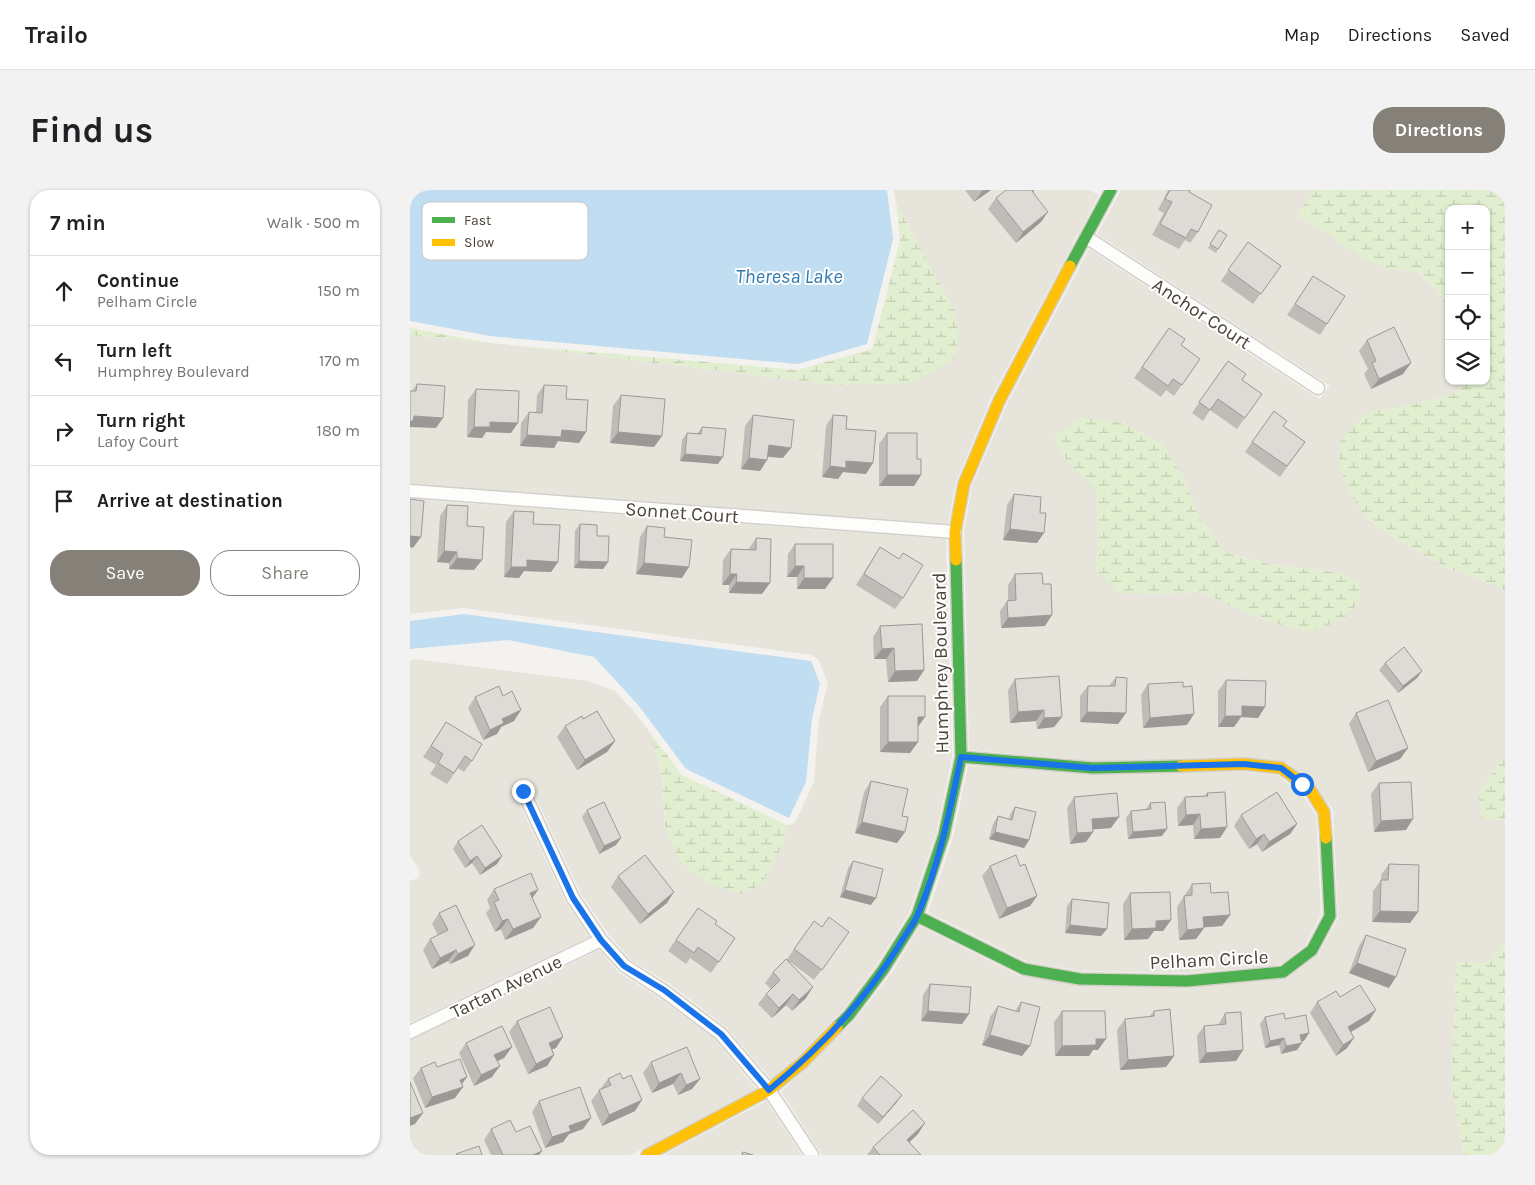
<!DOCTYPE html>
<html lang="en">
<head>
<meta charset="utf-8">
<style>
	body { margin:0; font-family:Karla,sans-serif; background:#f2f2f2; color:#202124 }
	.controls { position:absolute; right:15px; top:15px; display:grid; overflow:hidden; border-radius:10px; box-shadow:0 1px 4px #0004 }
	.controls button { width:45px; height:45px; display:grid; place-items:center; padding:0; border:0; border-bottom:1px solid #e0e0e0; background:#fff; color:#202124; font:25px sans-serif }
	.stop { position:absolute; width:15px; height:15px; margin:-11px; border:4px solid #1a73e8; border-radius:50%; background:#fff }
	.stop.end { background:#1a73e8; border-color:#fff; box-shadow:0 1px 5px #0008 }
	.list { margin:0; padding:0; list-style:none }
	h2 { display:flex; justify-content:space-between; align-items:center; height:65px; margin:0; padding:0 20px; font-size:21px }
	h2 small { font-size:16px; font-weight:400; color:#757577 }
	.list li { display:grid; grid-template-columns:32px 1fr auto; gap:15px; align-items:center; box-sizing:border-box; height:70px; padding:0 20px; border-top:1px solid #e0e0e0 }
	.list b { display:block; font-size:19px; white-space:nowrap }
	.list p { margin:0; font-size:16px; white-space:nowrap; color:#757577 }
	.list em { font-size:16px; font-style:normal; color:#757577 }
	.actions { display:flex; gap:10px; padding:15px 20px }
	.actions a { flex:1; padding:11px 0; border:1px solid #868178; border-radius:20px; text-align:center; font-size:18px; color:#868178 }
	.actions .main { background:#868178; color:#fff }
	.icon { flex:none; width:28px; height:28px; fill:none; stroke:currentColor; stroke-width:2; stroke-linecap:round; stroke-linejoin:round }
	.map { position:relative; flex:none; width:1095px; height:965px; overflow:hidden; border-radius:20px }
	header { display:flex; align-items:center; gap:30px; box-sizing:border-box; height:70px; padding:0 25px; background:#fff; border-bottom:1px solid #e0e0e0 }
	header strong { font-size:24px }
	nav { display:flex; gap:28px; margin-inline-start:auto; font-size:18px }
	.intro { display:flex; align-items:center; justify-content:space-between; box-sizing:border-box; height:120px; padding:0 30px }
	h1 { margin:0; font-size:35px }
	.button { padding:12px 22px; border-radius:20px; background:#868178; color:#fff; font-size:18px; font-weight:700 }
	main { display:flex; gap:30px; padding:0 30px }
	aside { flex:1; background:#fff; border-radius:20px; box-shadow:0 1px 4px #0004 }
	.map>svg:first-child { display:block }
</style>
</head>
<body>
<header>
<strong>Trailo</strong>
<nav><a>Map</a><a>Directions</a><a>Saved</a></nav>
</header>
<div class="intro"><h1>Find us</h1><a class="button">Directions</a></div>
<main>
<aside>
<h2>7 min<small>Walk · 500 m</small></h2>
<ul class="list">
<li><svg class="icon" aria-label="ahead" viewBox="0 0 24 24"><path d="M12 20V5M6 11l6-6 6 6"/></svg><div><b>Continue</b><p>Pelham Circle</p></div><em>150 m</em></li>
<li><svg class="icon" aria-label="left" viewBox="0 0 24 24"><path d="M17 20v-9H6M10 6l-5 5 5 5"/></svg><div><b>Turn left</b><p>Humphrey Boulevard</p></div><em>170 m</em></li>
<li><svg class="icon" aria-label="right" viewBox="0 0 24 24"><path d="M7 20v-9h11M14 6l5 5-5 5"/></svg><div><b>Turn right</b><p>Lafoy Court</p></div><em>180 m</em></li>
<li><svg class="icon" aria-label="arrive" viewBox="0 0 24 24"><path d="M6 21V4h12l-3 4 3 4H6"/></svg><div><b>Arrive at destination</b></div></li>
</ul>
<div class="actions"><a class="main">Save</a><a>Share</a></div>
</aside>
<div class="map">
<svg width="1095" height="965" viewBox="0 0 1095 965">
	<defs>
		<pattern id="wetland-marsh" width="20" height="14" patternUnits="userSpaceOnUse" patternTransform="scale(1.25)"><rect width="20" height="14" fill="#e1eecf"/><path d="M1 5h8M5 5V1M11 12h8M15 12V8" fill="none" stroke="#c3cdb2"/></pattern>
	</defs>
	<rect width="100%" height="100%" fill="#f4f2ee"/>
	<path fill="#e7e4dc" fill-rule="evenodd" d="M484,0H679L689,5L669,43L664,49L665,50L581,208L546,292L538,334L0,294V145L100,155L426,195L544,120L486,13Z
		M711,0H904L887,24L890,27L981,79L1008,82L1028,101L1039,122V191H1052L1048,203L1013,212L955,327L984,348L1037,378L1090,397L1095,401V565L1068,604L1073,629L1095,630V751L1076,773L1048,772L1046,782L1042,897L1054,965H412L371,902L446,829L481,784L510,736L610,786L777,799L909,763L928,729L923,622L922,618L877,572L684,571L559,560L554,342L562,296L597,214L679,59L909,209L920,196L687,44ZM773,287L790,328L814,362L864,375L930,383L860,432L790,402L746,404L685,378L689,351L685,299Z
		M0,309L536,349L542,567L526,644L499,723L466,776L432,821L387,867L361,889L317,838L260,794L221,770L199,745L171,704L118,591L102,598L155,711L179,747L0,833V691L8,688L10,684L9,679L0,666V471L5,469L178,491L205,501L223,520L241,544L252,587L255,635L373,654L377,635L383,634L386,630L404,592L409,529L418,493L408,469L402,465L53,418L0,424Z
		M558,576L833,582L867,585L892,604L906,625L911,725L895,756L870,775L777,783L671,781L618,772L518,722L543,647Z
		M189,760L209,783L248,807L305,849L346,899L221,965H0V850Z
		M356,911L392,965H254Z"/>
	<path fill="url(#wetland-marsh)" d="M904,0H1095V401L1090,397L1037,378L984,348L955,327L939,301L929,276L931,250L955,223L1013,212L1048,203L1052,191H1076V19H1039V122L1028,101L1009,82L981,79L949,67L918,44L887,24Z
		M486,13L544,120L549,145L544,169L503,193L426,195L100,155L0,145V138L79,153L387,180L459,160L463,157L490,50Z
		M671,228L712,232L752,253L773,287L790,328L814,362L864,375L930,383L949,391L950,411L933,429L901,442L860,432L790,402L746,404L708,403L685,378L689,351L685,299L659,274L642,248Z
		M241,544L272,585L377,635L373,654L352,694L331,704L300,694L269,671L255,635L252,587Z
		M1095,565V630L1073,629L1068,604Z
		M1095,751V965H1054L1042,897L1046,782L1048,772L1076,773Z"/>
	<path fill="#c0ddf1" d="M0,0H477L483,49L457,154L388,174L80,146L0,131Z
		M54,424L401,471L410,494L402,528L396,592L379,628L276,579L229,516L184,467L98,450L0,459V431Z"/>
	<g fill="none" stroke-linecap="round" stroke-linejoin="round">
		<defs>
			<path id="street" d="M676,47L908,198
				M0,301L545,342
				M113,601L163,708L191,750L215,776L254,801L311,844L359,900L402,965
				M0,842L191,750"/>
			<path id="fast" d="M660,76L701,0
				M551,567L683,578L771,576
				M507,726L614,779L670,789L777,791L873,782L902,760L920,726L916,648
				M427,837L439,825L473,780L507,726L534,645L551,567L546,370"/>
			<path id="slow" d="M546,370L545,342L554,294L589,211L660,76
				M771,576L834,574L871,578L899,598L914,622L916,648
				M237,965L359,900L393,872L427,837"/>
		</defs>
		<use href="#street" stroke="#d2d0cb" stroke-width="15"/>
		<use href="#fast" stroke="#d3cfc5" stroke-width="14"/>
		<use href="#slow" stroke="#d3cfc5" stroke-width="14"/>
		<use href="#street" stroke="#fdfdfc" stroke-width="12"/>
		<use href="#fast" stroke="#4caf50" stroke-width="11"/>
		<use href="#slow" stroke="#ffc107" stroke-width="11"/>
	</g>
	<path fill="#bfbcb8" d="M555,0H581L564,12Z
		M596,0H625L623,3L631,32L606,53L578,19L586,8Z
		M758,0H780L779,2L788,42L780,53L775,50L769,59L742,45L754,23L748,20Z
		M809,40L817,45L806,63L798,58Z
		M838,52L871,76L843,114L811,91Z
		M903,86L917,134L910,145L877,125Z
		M759,138L771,155L790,169L764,206L756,200L751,207L724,188Z
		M957,150L993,184L961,199L954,184L958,179L949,161Z
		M818,171L832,190L852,204L827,239L800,220L793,231L782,223Z
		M7,194L26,238L2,201Z
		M134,195L156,209L176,242L169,253L148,251L144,258L110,256L111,233L119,222H126L127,205Z
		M66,199L101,243L76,242L72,248L57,247L58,210Z
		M211,205L252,246L244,257L200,253L203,216Z
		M864,221L873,236L895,252L870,287L835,262Z
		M343,225L373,268L358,267L357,270L350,281L331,279L335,236Z
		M423,225L436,239L456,284L433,282L428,289L412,287L416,236Z
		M292,237L308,274L270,271L272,250L277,243L287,244Z
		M477,243L507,269L511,285L504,296H469V254Z
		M604,304L627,353L593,350L597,315Z
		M37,315L57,336L72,370L64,380L39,379V373L27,372L30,326Z
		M104,321L123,334L148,372L141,382L114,381L109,388L94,387L96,332Z
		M170,334L187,346L198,372L193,379L164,378L165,341Z
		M237,336L254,347L272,388L226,384L230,347Z
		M346,348L352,404L319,403V395H312L313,370L321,359L338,360Z
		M385,354L423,388L415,399H387V387H377L378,364Z
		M470,357L493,408L485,419L446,395Z
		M605,384L635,436L591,438L590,421L597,411H598V395Z
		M470,436L514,480L507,491L478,492L476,469H464L463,447Z
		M975,473L1012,481L1007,488L988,503L969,480Z
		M706,487L716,523L708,534L670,532V506L678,496H699Z
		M605,489L652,527L644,537L627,539L626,531L600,533L598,500Z
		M816,490L855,517L848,528L831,527L824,537H808V501Z
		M738,494L777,535L733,538L731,505Z
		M478,506L515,527L508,537V552L500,563L470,562V517Z
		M65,507L104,531L91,537L87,544L73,550L58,518Z
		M946,523L998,558L990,569L958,582L939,534Z
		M173,529L205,551L197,562L167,580L147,547L155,536Z
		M36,532L62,571L54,582L48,578L37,594L20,584L26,575L13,567Z
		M461,591L492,626L495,642L487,653L445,643L454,602Z
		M969,593L996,640L964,642L961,604Z
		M797,603L817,637L810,648L784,649L783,635L768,636L767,618L775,607L795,606Z
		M664,607L701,638L683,639V642L676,652L660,654L657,618Z
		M740,613L752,646L718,649L716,628L721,621L736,619Z
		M605,617L619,650L614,658L579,649L583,634L588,626L599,629L600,624Z
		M177,620L206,655L189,664L172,627Z
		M831,625L887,634L880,644L852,662L847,654L839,659L824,636Z
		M48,651L92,666L87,674L70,685L62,673L55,678L43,659Z
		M443,671L461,715L430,707L438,678Z
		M979,674L1008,722L1000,733L962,732L963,701L971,690V685Z
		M580,676H610L627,706L620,716L589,729L572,686Z
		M208,686L257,713L230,734L201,697Z
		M782,694L801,703L820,725L812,736L794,737V738L786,749L769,750L767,717Z
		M84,699L128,700L122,708L131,727L123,738L95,750L91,739L85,742L76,723L80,718L77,710Z
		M720,703L761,730L753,741H744L738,749L714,750L713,714Z
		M662,709L697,739L691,746L655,743L657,716Z
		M288,718L305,734L325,748L301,783L280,768L276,774L258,761Z
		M29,723L58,766L40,774L38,771L22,779L13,760L20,749L28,745L22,734Z
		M404,731L412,737L439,742L404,790L380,772L396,808L382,821L376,815L362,828L348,814L356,804L361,799L355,793L363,782L377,769Z
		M956,745L979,798L939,783L949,756Z
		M520,794L559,824L552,834L511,831L513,805Z
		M611,812L612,866L572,855L580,827L588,816L605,821Z
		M907,812L959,831L941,842L944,848L937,858L926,866L900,823Z
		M652,821L688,860H683L679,866H645L644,832Z
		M744,821L764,866L756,877L710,880L707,840L715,829L739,827Z
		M815,823L833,860L826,871L789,873L787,846L794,836L808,835Z
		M855,827L875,829L894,851H892L887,860L871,864L869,855L855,858L850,834Z
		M107,831L146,858L142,859L144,865L137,876L118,884L99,842Z
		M56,853L102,857L94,868L87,871L82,887L64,896L49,863Z
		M241,872L290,889L282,899L268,905L263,894L242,903L233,883Z
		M27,877L57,887L52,894L45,908L15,918L3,888L11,878Z
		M198,889L225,921L192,936L181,911Z
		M452,908L487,912L468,934L447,916Z
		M129,911L181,928L173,939L159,944L153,952L135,958L122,922Z
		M81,939L106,942L132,961L129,965H81L74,950Z
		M508,944L499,952L511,965H457L463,957Z"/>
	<path fill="#9b9996" d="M574,0H581L564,12L572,1Z
		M638,22L631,32L606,53L613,42Z
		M1001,173L993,184L961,199L969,189Z
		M4,226L33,228L26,238L0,237V231Z
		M80,232L108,233L101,243L76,242L72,248L57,247L64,237Z
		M152,240L176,242L169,253L148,251L144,258L110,256L117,245Z
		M208,242L252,246L244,257L200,253Z
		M359,255L381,258L373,268L351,266Z
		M275,264L313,267L308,274L270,271Z
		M339,268L357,270L350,281L331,279Z
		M436,271L463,273L456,284L433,282L428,289L412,287L420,276Z
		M477,285H511L504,296H469Z
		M600,339L634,343L627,353L593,350Z
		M0,346L11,347L3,358L0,357Z
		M34,361L47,362L39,373L27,372Z
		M47,368L72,370L64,380L39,379Z
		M117,370L148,372L141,382L114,381L109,388L94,387L101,377Z
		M169,371L198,372L193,379L164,378Z
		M234,373L279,377L272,388L226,384Z
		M385,376H394L387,387H377Z
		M320,384H327L319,395H312Z
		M394,388H423L415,399H387Z
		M326,392L360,393L352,404L319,403Z
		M642,425L635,436L591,438L598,428Z
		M484,458L476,469H464L472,459Z
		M514,480L507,491L478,492L485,481Z
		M1012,481L1007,488L988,503L993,496Z
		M832,516L855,517L848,528L831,527L824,537H808L815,526Z
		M111,520L104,531L91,537L87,544L73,550L80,540L92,529Z
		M634,520L626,531L600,533L608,522Z
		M677,522L716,523L708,534L670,532Z
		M784,524L777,535L733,538L740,528Z
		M508,527H515L507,538Z
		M652,527L644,537L627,539L634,528Z
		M205,551L197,562L167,580L175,570Z
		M478,552H508L500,563L470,562Z
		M998,558L990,569L958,582L966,571Z
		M790,624L783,635L768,636L776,625Z
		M709,627L701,638L675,640L682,629Z
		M1003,629L996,640L964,642L971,631Z
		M452,632L495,642L487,653L445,643Z
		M887,634L880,644L852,662L859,652Z
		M817,637L810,648L784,649L791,639Z
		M757,639L752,646L718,649L723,642Z
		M585,642L619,650L614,658L579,649Z
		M683,642L676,652L660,654L667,643Z
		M854,644L847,654L839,659L846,649Z
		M211,648L206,655L189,664L194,656Z
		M67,666L62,673L55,678L60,671Z
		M92,666L87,674L70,685L75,678Z
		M128,700L121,710L120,703Z
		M435,700L466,708L461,715L430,707Z
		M264,702L257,713L230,734L238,724Z
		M627,706L620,716L589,729L597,718Z
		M970,721L1008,722L1000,733L962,732Z
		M820,725L812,736L785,738L793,727Z
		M131,727L123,738L95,750L103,739Z
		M98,729L91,739L85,742L92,731Z
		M761,730L753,741H744L738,749L714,750L722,739L746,731Z
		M660,735L697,739L691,746L655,743Z
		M794,738L786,749L769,750L777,740Z
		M65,755L58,766L40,774L48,764Z
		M46,760L38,771L22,779L30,768Z
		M947,773L986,787L979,798L939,783Z
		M403,797L396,808L382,821L389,810Z
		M383,804L376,815L362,828L369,818Z
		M966,820L959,831L931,848L938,837Z
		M518,821L559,824L552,834L511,831Z
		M899,843L894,851L885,852L890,845Z
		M580,845L620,856L612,866L572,855Z
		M153,847L146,858L131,864L139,853Z
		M874,848L869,855L855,858L860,851Z
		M944,848L937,858L926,866L933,855Z
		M686,849H696L688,860H683L679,866H645L652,856Z
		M892,853L887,860L871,864L876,856Z
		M102,857L94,868L77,876L84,865Z
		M833,860L826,871L789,873L796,863Z
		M144,865L137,876L118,884L126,874Z
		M764,866L756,877L710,880L718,870Z
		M90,876L82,887L64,896L71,885Z
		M271,883L263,894L242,903L249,893Z
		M57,887L49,898L53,897L45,908L15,918L22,907L50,890Z
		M290,889L282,899L268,905L276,895Z
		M492,905L487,912L468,934L473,927Z
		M232,910L225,921L192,936L199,925Z
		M13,923L5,934L0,936V928Z
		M181,928L173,939L159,944L153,952L135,958L142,947L159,936Z
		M515,933L508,944L490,961L497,950Z
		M132,961L129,965H123Z"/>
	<path fill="#dedbd6" stroke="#9b9996" d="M596,0H623L622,1L638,22L613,42L586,8Z
		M760,0H780L779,2L802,15L788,42L781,39L776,48L750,34L762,12L755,9Z
		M809,40L817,45L808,59L800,54Z
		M838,52L871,76L851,104L818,80Z
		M903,86L935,106L917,134L885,114Z
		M984,137L1001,173L969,189L962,173L966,171L957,150Z
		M759,138L775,149L771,155L790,169L772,195L763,189L758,196L732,177Z
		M818,171L836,184L832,190L852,204L835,228L808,209L800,220L789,212Z
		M7,194L35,196L33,228L4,226L3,231H0V201H6Z
		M134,195L157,196L156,209L178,210L176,242L152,240L151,247L117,245L119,222L132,223Z
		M66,199L109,201L108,233L80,232V237H64Z
		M211,205L255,209L252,246L208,242Z
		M864,221L877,231L873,236L895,252L877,276L842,252Z
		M343,225L384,230L381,258L359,255L357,270L339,268Z
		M423,225L437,226L436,239L466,241L463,273L436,271V278L420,276Z
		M292,237L316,239L313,267L275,264L277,243L291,244Z
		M477,243H507V269H511V285H477Z
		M604,304L631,307L630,323H636L634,343L600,339Z
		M0,309L14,311L11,347L0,346Z
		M37,315L58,316L57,336L74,337L72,370L47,368V362L34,361Z
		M104,321L124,322L123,334L150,335L148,372L117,370V377H101Z
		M170,334L187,335V346H199L198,372L169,371Z
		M237,336L255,338L254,347L282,350L279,377L234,373Z
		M346,348L361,349L360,393L326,392L327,384H320L321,359L346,360Z
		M385,354H423V388H394V376H385Z
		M470,357L489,369L493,363L513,375L493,408L454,384Z
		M632,383L633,394H641L642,425L598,428L597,411L606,410L605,384Z
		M512,434L514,480L485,481L484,458L472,459L470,436Z
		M994,457L1012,481L993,496L975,473Z
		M649,486L652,527L634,528V520L608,522L605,489Z
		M706,487L717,488L716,523L677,522L678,496H705Z
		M816,490L856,491L855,517L832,516V526H815Z
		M773,492V497L782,496L784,524L740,528L738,494Z
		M89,496L93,506L102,501L111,520L92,529L94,533L80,540L65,507Z
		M478,506H515V527H508V552H478Z
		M978,510L998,558L966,571L946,523Z
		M187,521L205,551L175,570L155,536L172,526L173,529Z
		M36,532L72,554L62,571L55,566L44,583L28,573L33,564L21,556Z
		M461,591L498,599L492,626L498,627L495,642L452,632Z
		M1001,592L1003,629L971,631L969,593Z
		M815,602L817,637L791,639L790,624L776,625L775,607L798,606L797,603Z
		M867,602L887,634L859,652L854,644L846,649L831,625Z
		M707,603L709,627L682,629L683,642L667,643L664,607Z
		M194,612L211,648L194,656L177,620Z
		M755,612L757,639L723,642L721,621L741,619L740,613Z
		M605,617L626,622L619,650L585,642L588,626L602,630Z
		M72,635L92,666L75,678L67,666L60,671L48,651Z
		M235,665L264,702L238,724L208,686Z
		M606,665L610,676L615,674L627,706L597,718L580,676Z
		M443,671L473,679L466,708L435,700Z
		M979,674L1009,675L1008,722L970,721L971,690H978Z
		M121,683L128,700L120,703L131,727L103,739L98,729L92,731L84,712L89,710L84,699Z
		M800,693L801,703L818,702L820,725L793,727L794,738L777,740L774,706L782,705V694Z
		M760,702L761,730L746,731V738L722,739L720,703Z
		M662,709L699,713L697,739L660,735Z
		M46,715L65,755L48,764L46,760L30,768L20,749L38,740L29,723Z
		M288,718L307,731L305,734L325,748L309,772L288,757L284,763L266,750Z
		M419,727L439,742L412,780L384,759L404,731L412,737Z
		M956,745L996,759L986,787L947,773Z
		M376,769L403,797L389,810L383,804L369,818L356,804L370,790L363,782Z
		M520,794L561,797L559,824L518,821Z
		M950,795L966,820L938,837L944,848L933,855L907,812L926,801L930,807Z
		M611,812L630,817L620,856L580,845L588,816L609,822Z
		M140,817L153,847L139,853L144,865L126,874L107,831Z
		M760,819L764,866L718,870L715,829L744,826V821Z
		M652,821H695L696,849H686V855L652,856Z
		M831,822L833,860L796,863L794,836L816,834L815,823Z
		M874,823L875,829L896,825L899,843L890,845L892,853L876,856L874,848L860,851L855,827Z
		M92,836L102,857L84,865L90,876L71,885L56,853Z
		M277,857L290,889L276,895L271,883L249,893L241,872Z
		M50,869L57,887L50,890L53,897L22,907L11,878L25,872L27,877Z
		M210,883L213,889L221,885L232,910L199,925L189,900L201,895L198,889Z
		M471,886L492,905L473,927L452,908Z
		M0,892L13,923L0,928Z
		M170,897L181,928L159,936L161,941L142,947L129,911Z
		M503,920L515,933L497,950L511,965H470L463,957Z
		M100,930L106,942L120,936L132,961L123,965H93L81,939Z
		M69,956L72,965H47L46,964Z
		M333,962L343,965H332Z"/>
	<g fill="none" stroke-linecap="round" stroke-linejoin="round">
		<path stroke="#1a73e8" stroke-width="6" d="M113,601L163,708L191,750L214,776L254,800L311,844L359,900C409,859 453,813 488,757C494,746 503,736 508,724C529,675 540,620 551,567L683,578L834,574L871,578L892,594"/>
	</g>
	<g text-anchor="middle" stroke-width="4" stroke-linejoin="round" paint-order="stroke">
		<g font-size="19" fill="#4b4439" stroke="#fff">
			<text transform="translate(792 123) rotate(33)" y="7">Anchor Court</text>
			<text transform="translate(272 322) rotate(4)" y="7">Sonnet Court</text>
			<text transform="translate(530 473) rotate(-91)" y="7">Humphrey Boulevard</text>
			<text transform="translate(799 769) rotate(-3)" y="7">Pelham Circle</text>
			<text transform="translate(96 796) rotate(-26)" y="7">Tartan Avenue</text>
		</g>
		<g font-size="20" font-style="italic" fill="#2e7ab2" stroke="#fff">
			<text x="379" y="93">Theresa Lake</text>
		</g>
	</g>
	<rect x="12" y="12" width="166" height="58" rx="8" fill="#fff" stroke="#c9c7c4" stroke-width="1"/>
	<rect x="22" y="27" width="23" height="6" fill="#4caf50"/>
	<rect x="22" y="49" width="23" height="7" fill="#ffc107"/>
	<g font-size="14" fill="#4b4439">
		<text x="54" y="35">Fast</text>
		<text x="54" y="57">Slow</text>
	</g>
</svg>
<div class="controls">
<button>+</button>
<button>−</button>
<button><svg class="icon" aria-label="locate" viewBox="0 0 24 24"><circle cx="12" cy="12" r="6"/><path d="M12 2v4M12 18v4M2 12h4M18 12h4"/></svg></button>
<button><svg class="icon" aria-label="layers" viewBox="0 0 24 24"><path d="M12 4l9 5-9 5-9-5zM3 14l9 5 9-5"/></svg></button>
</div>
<div class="stop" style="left:892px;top:594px"></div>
<div class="stop end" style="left:113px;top:601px"></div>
</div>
</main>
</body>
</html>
